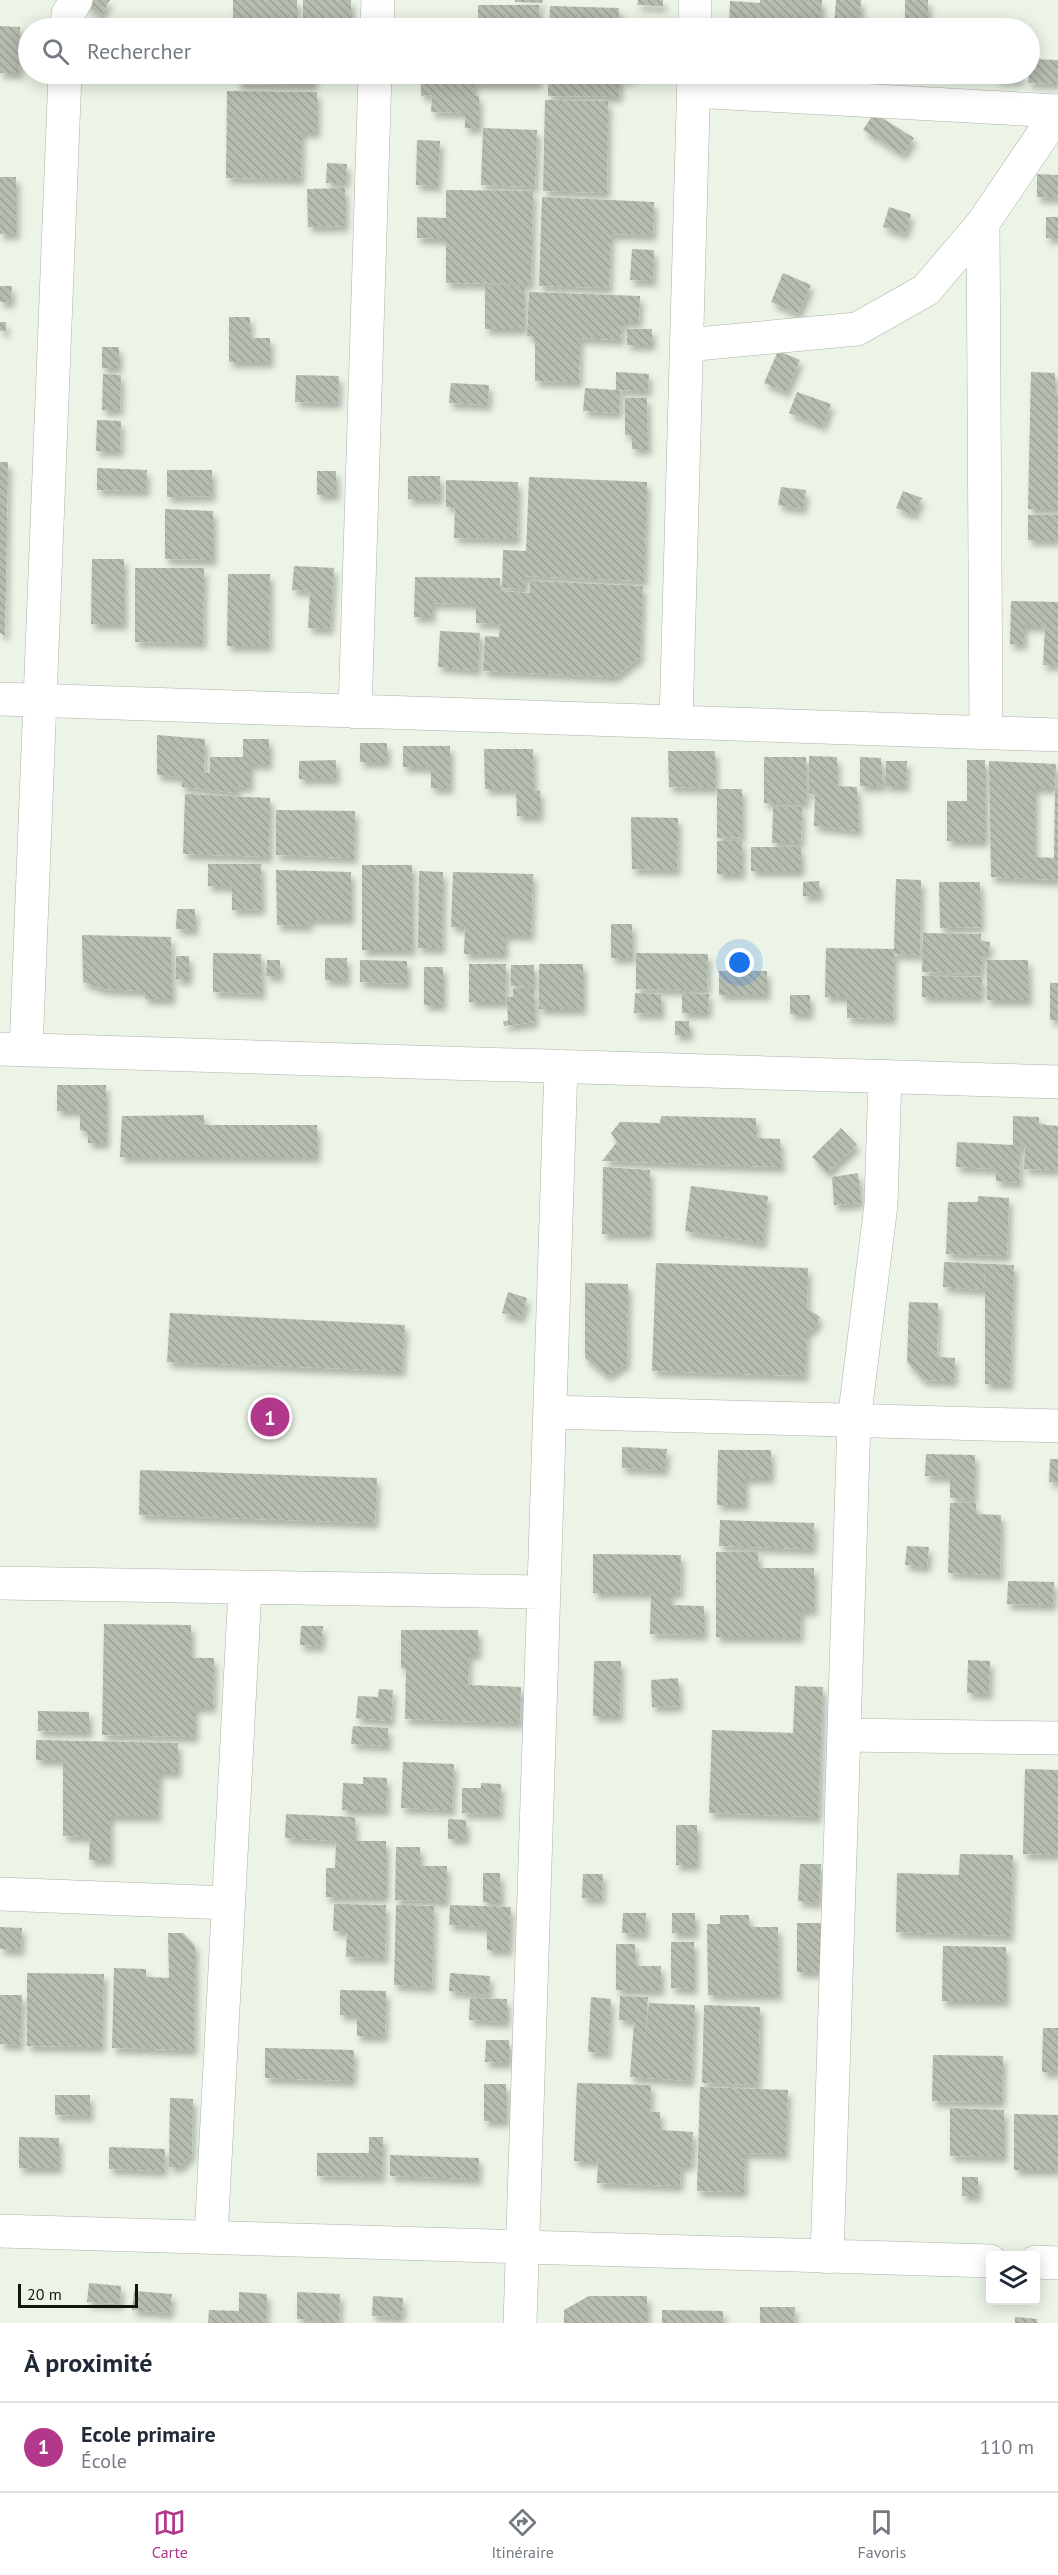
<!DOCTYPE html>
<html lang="fr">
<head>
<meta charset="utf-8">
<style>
	body { margin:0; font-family:"PT Sans",sans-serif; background:#f6f6f7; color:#1f2937 }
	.controls { position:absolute; right:18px; bottom:18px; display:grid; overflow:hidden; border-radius:6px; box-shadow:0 3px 15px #0003 }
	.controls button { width:54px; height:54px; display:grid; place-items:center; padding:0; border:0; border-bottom:2px solid #e0e1e3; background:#fff; color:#1f2937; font:30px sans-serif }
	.scale { position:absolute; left:18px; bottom:15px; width:120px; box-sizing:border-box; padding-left:6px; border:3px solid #121410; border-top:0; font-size:16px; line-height:21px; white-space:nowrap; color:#121410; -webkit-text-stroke:4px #ecf4e7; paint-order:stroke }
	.you { position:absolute; left:740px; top:963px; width:21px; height:21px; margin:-15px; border:4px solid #fff; border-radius:50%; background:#1a73e8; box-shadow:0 0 0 9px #1a73e833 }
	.badge { display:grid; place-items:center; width:39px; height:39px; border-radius:50%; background:#b2388c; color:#fff; font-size:20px; font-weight:700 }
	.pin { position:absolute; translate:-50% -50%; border:3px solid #fff; box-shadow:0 2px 6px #0006 }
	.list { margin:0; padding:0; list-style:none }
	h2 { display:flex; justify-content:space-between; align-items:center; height:78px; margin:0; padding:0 24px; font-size:26px }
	h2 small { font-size:20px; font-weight:400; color:#747a83 }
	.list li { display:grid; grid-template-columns:39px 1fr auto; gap:18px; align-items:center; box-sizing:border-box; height:90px; padding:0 24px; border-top:2px solid #e0e1e3 }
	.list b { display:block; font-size:22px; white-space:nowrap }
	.list p { margin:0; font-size:20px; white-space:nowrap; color:#747a83 }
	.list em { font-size:20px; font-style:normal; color:#747a83 }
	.icon { flex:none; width:33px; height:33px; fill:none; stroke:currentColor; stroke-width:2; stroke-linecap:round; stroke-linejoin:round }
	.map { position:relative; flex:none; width:1058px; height:2323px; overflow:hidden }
	.search { position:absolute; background:#fff; box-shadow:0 3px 15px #0003; left:18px; right:18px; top:18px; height:66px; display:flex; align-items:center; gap:15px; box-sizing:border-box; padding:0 21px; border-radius:33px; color:#747a83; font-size:22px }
	.sheet { height:168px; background:#fff }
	nav { display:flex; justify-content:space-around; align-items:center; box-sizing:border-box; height:84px; border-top:2px solid #e0e1e3; background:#fff; font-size:16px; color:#747a83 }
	nav a { display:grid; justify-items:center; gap:3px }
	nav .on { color:#b2388c }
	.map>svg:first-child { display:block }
</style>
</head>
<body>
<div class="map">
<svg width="1058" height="2323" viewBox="0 0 1058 2323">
	<defs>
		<pattern id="building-back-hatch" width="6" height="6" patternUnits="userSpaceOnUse" patternTransform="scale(1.5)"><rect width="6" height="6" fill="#b5bcb0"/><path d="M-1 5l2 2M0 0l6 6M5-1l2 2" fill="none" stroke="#9ba196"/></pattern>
		<filter id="shadow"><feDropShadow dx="3.5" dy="6" stdDeviation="3" flood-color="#0004"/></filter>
	</defs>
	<rect width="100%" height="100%" fill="#ecf4e7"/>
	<path fill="url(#building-back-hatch)" filter="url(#shadow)" d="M87,0H110L101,15L84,5Z
		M233,0H297V25H303V0H351V25H315V28H237V25L233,24Z
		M515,0H543L542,3L515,2Z
		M638,0H663V6L637,5Z
		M760,0H822L821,28H729L730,1L760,3Z
		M836,0H861L860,28H834Z
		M905,0H928V28H905Z
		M478,5H539V28H478Z
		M550,6L619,8L618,28H549Z
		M419,24H442V28H419Z
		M0,26L20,27L19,73H0Z
		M1030,59L1058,60V84L1028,83Z
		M237,74H314V85L237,84Z
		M421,74H539V83H474V96H479V128H465V113L431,112L432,95L421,96Z
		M548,74H632V79L620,78L619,97L548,96Z
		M996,74H1020V80L996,79Z
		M227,91L317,92V132H302L301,179L226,178Z
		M545,100L608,101L607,193L543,191Z
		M874,113L914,138L903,155L863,130Z
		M483,128L537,130L535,187L481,185Z
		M417,140L440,141L438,186L416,185Z
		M327,163L347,164L346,183H326Z
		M1037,174L1058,175V198L1037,197Z
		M0,177H16V234H0Z
		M345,188V226L308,227L307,189Z
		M446,190L533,191L531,284L446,283V239L417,238V217L446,218Z
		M542,197L654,202L653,235L611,234L609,288L539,286Z
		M889,207L911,214L905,234L883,227Z
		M1046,217H1058V238H1046Z
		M632,249L654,250L653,281L630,280Z
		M783,273L811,285L798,314L771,302Z
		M0,286H12L11,302H0Z
		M485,286H524V329H485Z
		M529,292L640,296L639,322H622L621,340L580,338L579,382L535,381V337L527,336Z
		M229,317H250V338H270V362H229Z
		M0,322H6V331H0Z
		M627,329H652V345H627Z
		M102,347H119V368H102Z
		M778,351L800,360L786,392L764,383Z
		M616,372L649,374L648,391L620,390L619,413L583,411L585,388L616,390Z
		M1031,372L1055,373V395H1058V509H1028Z
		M103,374L121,375L120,410H102Z
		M296,375L339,376L338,403L295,402Z
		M451,383L489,385L488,405L449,403Z
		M797,392L831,404L823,426L789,413Z
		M625,398H647L648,449H632V435H625Z
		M97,420L121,421L120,451H96Z
		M0,462H8L5,636L0,633Z
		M97,468L147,470L146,491L97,490Z
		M167,470H212V496L167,497Z
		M317,471H336V495H317Z
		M408,476H440V499H408Z
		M529,477L647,482L644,581L525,576V589L502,588L503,550L526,551Z
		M446,480L518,482L517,539L454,538L455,507H446Z
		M781,487L806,490L803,509L778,505Z
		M903,491L922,498L914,515L896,508Z
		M165,509L213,511V560L165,559Z
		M1028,515H1058V540H1028Z
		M92,559H124V624H91Z
		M294,566L334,568L330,629L308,628L310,591L292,590Z
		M135,568H204L203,643L135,642Z
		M228,574H270L269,646H227Z
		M415,577L500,578V591L530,593V581L643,586L640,657L615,677L483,671L485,636L499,637L500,624L476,623V604L432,603V617H414Z
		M1011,601L1058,602V665H1043L1045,626H1024V644H1010Z
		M440,631L480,633L478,670L438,667Z
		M157,735L205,739L204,773H210V757H243V739H269V764H250V787L237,786V793L182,787L181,777L157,775Z
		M360,743H387V762H360Z
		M403,746H450V788H431V767H403Z
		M484,749H533L534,790L540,791V816H517L516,789H485Z
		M668,751H715V788L669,787Z
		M809,756L837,757V786L857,787L859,831L814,826L815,794L809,793Z
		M764,757H806V803H764Z
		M860,757L881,758L883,786H860Z
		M336,760V779H299V761Z
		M967,760H985V841H947V801H967Z
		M886,761H907L906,786H885Z
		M989,761L1056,764L1055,788H1035V857L1054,858L1055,788H1058V880L991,877Z
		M717,789H742V837L717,838Z
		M185,794L270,798L269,857L183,854Z
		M773,807H802L801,843H772Z
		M276,810L355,811L354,858L276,855Z
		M631,817L678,818L677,870L632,869Z
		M717,841H742V874H717Z
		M751,847H801V871H751Z
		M208,864H261L262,909L232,910V886H208Z
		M362,865H412V950H362Z
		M276,870L351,872V919H309L310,926L277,925Z
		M419,871L443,872L442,948H418Z
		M453,872L533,874L531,935H505V954H464L465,927H451Z
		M896,879L921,880L920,955L894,954L893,1019L847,1018V997H825L826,948L894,949Z
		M819,881L820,896H803V882Z
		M939,882H980L981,927L940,928Z
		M177,909H195V930L176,929Z
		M611,924H632V958H611Z
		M923,933L981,934V941L990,942L989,953L983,952L981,974L922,972Z
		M82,935L171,937L172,999H145L144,991L103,989L83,982Z
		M213,953L261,954L262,994L213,992Z
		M636,953L708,954L707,990L636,989Z
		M176,956H189V979H176Z
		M325,958H347V980H325Z
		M267,960H280V976H266Z
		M360,960L407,961V984L360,982Z
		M987,960H1028L1029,1000H987Z
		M469,964H506L505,1002H469Z
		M539,964H583V1009H539Z
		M511,965H534V987L511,986Z
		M424,967H443V1005H424Z
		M719,971H767V995H719Z
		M922,976L982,977L981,997H922Z
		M1050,983H1058V1020H1050Z
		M513,989H534L535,1022L504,1026L503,1021H508L507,997H513Z
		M635,993L661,994V1014L634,1013Z
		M682,993L709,994L708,1013H682Z
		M790,995H810V1014H790Z
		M675,1021H689L690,1035H675Z
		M57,1085H106V1143H88V1132L80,1130V1111H57Z
		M204,1115V1125H317V1157H120L122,1116Z
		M661,1116L756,1118V1138L780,1139L782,1167L602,1161L617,1142L611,1133L620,1122L660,1123Z
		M1013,1116L1039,1117V1124L1058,1126V1170L1024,1169L1025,1146L1020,1145L1019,1183L996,1181V1169L956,1167L957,1142L1013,1145Z
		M841,1128L857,1145L827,1173L812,1157Z
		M603,1167L650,1170V1234H602Z
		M858,1173L861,1203L834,1205L832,1177Z
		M691,1186L768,1196L763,1243L685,1231Z
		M978,1196L1009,1198L1007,1256L946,1254L948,1202H978Z
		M944,1262L1014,1265L1010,1384H985V1271L983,1290L943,1287Z
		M656,1263L808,1268L807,1308L820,1317L815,1327L807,1332L805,1376L652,1371Z
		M585,1283L628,1284L627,1363L607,1376L585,1358Z
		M508,1292L527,1298L521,1318L502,1313Z
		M909,1302L938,1303L937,1357L955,1358L954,1381L923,1380L907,1362Z
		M170,1313L405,1325L402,1371L167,1362Z
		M622,1447L667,1449L665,1470L622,1468Z
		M718,1450H771V1478H745V1505H717Z
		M926,1454L975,1455L974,1499L950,1498V1477L925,1476Z
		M1050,1459H1058V1482H1049Z
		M140,1470L377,1478L375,1523L139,1515Z
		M950,1503H976V1514L1001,1515L1000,1575L948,1573Z
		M720,1520L814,1523L813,1549L719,1546Z
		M907,1546L929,1547L927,1567L905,1565Z
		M716,1552H758V1568H814V1610H801L800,1637H716Z
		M593,1554L681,1555L680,1593H670V1605L704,1606V1635L650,1634L651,1593H593Z
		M1008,1581L1054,1582L1053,1605L1007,1604Z
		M104,1624L191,1625V1658H214L213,1707H195V1737L102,1735Z
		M301,1626H323L321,1646L300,1645Z
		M401,1630H478V1654H469L468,1685L521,1687L520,1723L405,1719L406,1669L401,1668Z
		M968,1660L990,1661L989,1694L967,1693Z
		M594,1661H621L620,1716H593Z
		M678,1678L680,1706L652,1707L651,1680Z
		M795,1686L823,1687L818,1817L709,1813L712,1730L793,1733Z
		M379,1689L393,1690L391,1721L356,1718L358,1696L378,1697Z
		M38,1711L89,1712V1732L38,1731Z
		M353,1726L388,1728V1746L351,1744Z
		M36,1740L178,1743V1772H159L158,1816H110V1860H89L90,1837L63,1836V1760H36Z
		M403,1762L454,1764L452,1810L401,1808Z
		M1025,1769L1058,1770V1855L1023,1854Z
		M363,1777L387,1778L386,1810H342L343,1783L363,1784Z
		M481,1783L501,1784L500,1814L462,1813V1788H481Z
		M286,1814L355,1817V1841H386V1897H326V1868H335L336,1841L285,1838Z
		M448,1819L466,1820V1839H448Z
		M676,1825H697V1865H676Z
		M396,1847H420V1866H447L446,1901L395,1900Z
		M960,1854L1013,1855L1010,1936L896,1932L897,1873L959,1875Z
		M800,1864H821L819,1903L798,1901Z
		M483,1873H500L501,1902H483Z
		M583,1874H603L602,1899L582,1898Z
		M334,1904L386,1905L385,1958L346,1957L347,1931H333Z
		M396,1905L434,1906L432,1987L394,1985Z
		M450,1905L511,1907L509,1950H487V1927L449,1925Z
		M623,1913H646L645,1934L622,1933Z
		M672,1913H695V1933H672Z
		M720,1915H749V1927H778L779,1995H708L707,1924H720Z
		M797,1923H821L820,1972H797Z
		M0,1927L22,1928L21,1950L0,1949Z
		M168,1933H183L195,1946L194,2050L112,2048L114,1968L146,1969V1977L169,1978Z
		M671,1942H694V1989L671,1988Z
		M616,1944H635V1966H661V1990H616Z
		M943,1946L1006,1947V2001H942Z
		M27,1973L104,1974L102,2047L27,2046Z
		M450,1973L490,1976L489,1995L449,1991Z
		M340,1990L386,1991L385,2036H357V2015H340Z
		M0,1995H22L20,2045L0,2044Z
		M620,1996L648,1997L645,2042L649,2003L695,2005L691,2081L630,2077L634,2021L619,2020Z
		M591,1997L611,1999L608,2053L588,2052Z
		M470,1998L507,1999V2022L469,2020Z
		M704,2005L760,2007L758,2085L702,2083Z
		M1043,2028H1058V2072H1042Z
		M486,2040H509V2063L485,2062Z
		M265,2048L354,2050L353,2081L265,2078Z
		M933,2055L1003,2056L1002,2102L932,2101Z
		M577,2083L651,2085L650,2112H660V2130L693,2132L691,2165H681L680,2186L597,2183L598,2161H574Z
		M484,2084H506V2121H484Z
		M700,2087L788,2090L785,2154L745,2153L744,2192L697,2191Z
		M55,2095H90V2116L55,2115Z
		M170,2098L193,2099L192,2154L180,2167H169Z
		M950,2108L1004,2110V2157L950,2156Z
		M1014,2114L1058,2115V2170H1014Z
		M19,2137L59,2138V2168H19Z
		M369,2137H383L382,2177L317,2176V2153H369Z
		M109,2147L165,2149L164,2171L109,2169Z
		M390,2155L479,2158L478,2179L390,2176Z
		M962,2177H978V2196H962Z
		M89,2283L121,2286L120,2304L87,2302Z
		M134,2291L172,2294L170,2313L132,2310Z
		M239,2292L267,2294L266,2323H208L209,2310L239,2311Z
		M297,2292L340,2294L339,2323H316V2319H297Z
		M373,2296L403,2298L402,2317L372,2316Z
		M589,2296H647V2323H564V2310Z
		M760,2307H795L794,2323H760Z
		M662,2310L723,2311V2323H662Z
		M1015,2317L1037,2319V2323H1015Z"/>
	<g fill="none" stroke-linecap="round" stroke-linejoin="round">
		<defs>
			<path id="street" d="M67,28L68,14L76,0
				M377,28L378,0
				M695,28V0
				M693,91L1058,111
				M686,345L857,329L926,290L983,223
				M0,699L1058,735
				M355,712L375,74
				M676,722L694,74
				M986,732L983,223L1058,112
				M0,1049L1058,1082
				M26,1050L65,74
				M550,1412L1058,1426
				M0,1583L544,1592
				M844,1735L1058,1738
				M0,1894L228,1903
				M0,2231L990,2261
				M211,2237L245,1589
				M827,2257L854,1421L881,1205L885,1076
				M1036,2262L1058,2263
				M520,2323L561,1066"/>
		</defs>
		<use href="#street" stroke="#abb3a6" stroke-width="34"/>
		<use href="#street" stroke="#fff" stroke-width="33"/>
	</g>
</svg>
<div class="controls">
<button><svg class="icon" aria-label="layers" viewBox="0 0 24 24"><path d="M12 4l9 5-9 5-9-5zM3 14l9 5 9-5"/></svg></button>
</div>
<div class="scale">20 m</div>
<div class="you"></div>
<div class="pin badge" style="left:270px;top:1417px">1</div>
<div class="search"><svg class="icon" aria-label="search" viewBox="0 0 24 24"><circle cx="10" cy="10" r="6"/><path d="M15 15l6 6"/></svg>Rechercher</div>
</div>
<section class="sheet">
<h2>À proximité<small></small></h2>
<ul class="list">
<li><span class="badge">1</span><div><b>Ecole primaire</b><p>École</p></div><em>110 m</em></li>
</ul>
</section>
<nav>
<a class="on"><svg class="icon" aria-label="map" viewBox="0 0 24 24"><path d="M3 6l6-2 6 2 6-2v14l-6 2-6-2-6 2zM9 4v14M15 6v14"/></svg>Carte</a>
<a><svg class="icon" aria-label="directions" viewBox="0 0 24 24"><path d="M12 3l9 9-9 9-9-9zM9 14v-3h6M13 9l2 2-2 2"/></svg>Itinéraire</a>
<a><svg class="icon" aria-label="saved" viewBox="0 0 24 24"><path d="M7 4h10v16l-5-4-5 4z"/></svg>Favoris</a>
</nav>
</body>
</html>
